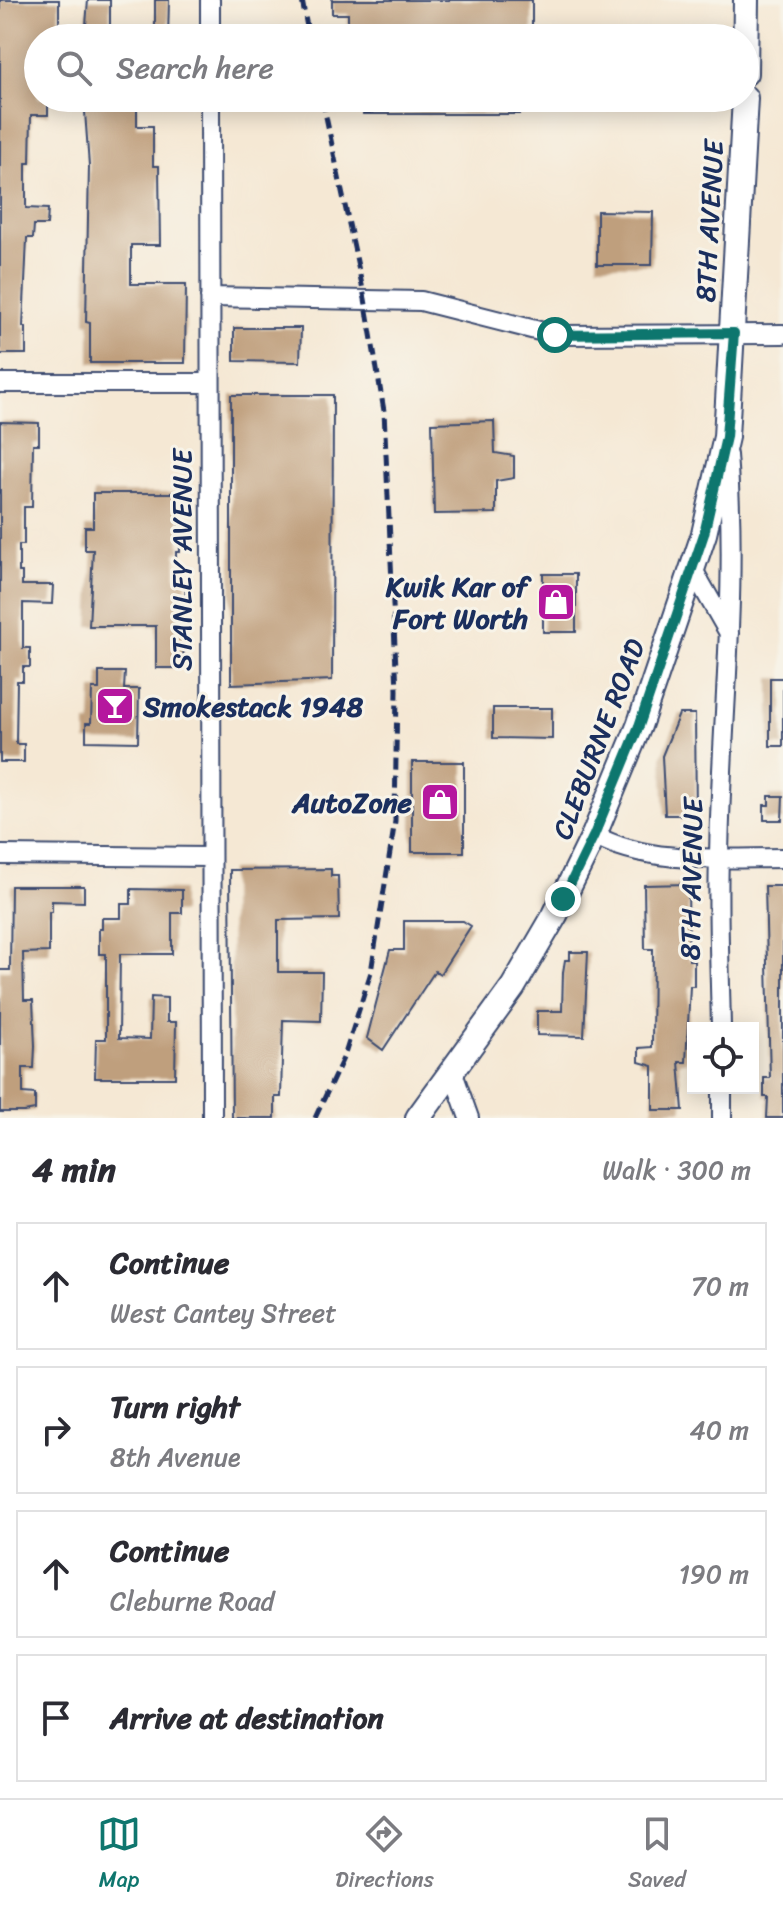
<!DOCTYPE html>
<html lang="en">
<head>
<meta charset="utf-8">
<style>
	body { margin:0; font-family:Sriracha,sans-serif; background:#f2f2f3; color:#2b2b33 }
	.controls { position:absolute; right:24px; bottom:24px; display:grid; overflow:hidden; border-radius:0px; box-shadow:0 4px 20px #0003 }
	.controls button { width:72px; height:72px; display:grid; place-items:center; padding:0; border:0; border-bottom:2px solid #e1e1e2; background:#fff; color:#2b2b33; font:40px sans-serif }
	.stop { position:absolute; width:24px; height:24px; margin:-18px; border:6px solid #0f766e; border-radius:50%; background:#fff }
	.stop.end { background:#0f766e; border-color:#fff; box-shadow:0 2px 8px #0008 }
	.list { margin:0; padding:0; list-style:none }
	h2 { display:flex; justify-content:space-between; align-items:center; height:104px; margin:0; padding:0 32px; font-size:34px }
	h2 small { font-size:26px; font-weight:400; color:#7c7c81 }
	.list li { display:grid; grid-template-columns:52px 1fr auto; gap:24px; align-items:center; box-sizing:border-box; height:128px; margin:0 16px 16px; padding:0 16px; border:2px solid #e1e1e2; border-radius:0px }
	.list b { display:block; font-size:30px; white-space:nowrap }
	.list p { margin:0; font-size:26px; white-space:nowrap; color:#7c7c81 }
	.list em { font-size:26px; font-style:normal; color:#7c7c81 }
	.icon { flex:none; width:44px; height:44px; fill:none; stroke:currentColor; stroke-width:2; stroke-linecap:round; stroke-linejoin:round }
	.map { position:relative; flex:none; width:783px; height:1118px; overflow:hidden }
	.search { position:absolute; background:#fff; box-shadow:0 4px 20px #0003; left:24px; right:24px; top:24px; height:88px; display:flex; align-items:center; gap:20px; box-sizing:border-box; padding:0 28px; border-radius:44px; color:#7c7c81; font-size:30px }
	.sheet { height:680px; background:#fff }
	nav { display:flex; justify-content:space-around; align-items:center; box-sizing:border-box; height:112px; border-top:2px solid #e1e1e2; background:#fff; font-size:22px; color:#7c7c81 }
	nav a { display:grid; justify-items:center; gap:4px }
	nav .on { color:#0f766e }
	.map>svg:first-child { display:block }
</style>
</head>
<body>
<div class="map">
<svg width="783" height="1118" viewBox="0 0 783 1118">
	<rect width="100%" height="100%" fill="#f7f3e8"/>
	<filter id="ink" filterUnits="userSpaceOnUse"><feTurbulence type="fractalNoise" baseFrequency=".0125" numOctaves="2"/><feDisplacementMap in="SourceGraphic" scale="16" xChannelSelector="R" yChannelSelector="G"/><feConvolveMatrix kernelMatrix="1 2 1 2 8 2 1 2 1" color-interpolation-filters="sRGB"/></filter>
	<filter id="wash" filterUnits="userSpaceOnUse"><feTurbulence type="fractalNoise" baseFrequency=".006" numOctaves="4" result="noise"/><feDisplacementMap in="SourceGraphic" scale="32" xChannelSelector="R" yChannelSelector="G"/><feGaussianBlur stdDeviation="1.8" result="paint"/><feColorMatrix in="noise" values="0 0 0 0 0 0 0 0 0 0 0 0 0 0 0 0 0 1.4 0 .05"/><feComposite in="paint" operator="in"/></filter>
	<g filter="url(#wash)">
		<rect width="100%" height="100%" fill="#f5e8d4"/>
		<g id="blocks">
			<path fill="#bf9f7d" d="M0,0H59V38H38V98H48V115H31L30,163H26V208L48,209L47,225H34L33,238H27L23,327H26V354H0Z
				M88,0H110V38H85Z
				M155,0H169L168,38H155Z
				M332,0H532V38H348V14H332Z
				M84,98H137V126H153V166H159L160,245H131V284H186L185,363H90V323L86,322L89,166Z
				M363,98H520V114H363Z
				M597,211L653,212L652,265H597Z
				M234,328H301L300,362L234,361Z
				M231,395H333L332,680L231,684Z
				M494,421L495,453L514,456V478L496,481V513L434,514L432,423Z
				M0,422L39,423V444H33L32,507H24V545H19V572H22V585H53L52,604L23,603V648H30V667H23V681H17L16,744H24V762H0Z
				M93,493H179L180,552H176V580H186L183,668H156V626H89L93,550H85V527H93Z
				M543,574H576V632H543Z
				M99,672H125L124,689H139L138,742L86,741V723H91L92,689H99Z
				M770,678H783V746H770Z
				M493,708H552V739L493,738Z
				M679,714H695L696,815H665L662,756Z
				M412,762H464V852H412Z
				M769,796H783L782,820H764V805H769Z
				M331,869V876H338L339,919L278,920V972H322L321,1021L283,1020L281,1097H275V1118H232L230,870Z
				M688,884L689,960H694V986H690L686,1062H679L683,1110H653V1066L639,1062V1048L652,1047L653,949H645L644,885Z
				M11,886H84V902L52,901V912H49V952L23,953L24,1000H33L35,1046L34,1068H23V1093L35,1094V1110L24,1112H0V970H10Z
				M765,886H783V1118H767L768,1097H764V1078H770Z
				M131,889L182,890V913H172V954H120L119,1038L150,1039L151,997L167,998V1022H176L175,1078H95L96,1039H106V954H99V929H102V918H121V904H131Z
				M404,921H463L471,926L440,974L435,971L383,1050L367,1038L390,950H404Z
				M570,952H588L584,1036L537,1035V1011H562L563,972L565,960H570Z"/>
		</g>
	</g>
	<g filter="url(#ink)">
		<use href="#blocks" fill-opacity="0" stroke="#3c4b70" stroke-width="2"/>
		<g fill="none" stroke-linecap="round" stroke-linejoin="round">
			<defs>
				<path id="street" d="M210,38V0
					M210,98L212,1118
					M210,297L421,301L555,335L783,334
					M0,383H210
					M692,568L729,633
					M594,835C648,865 724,858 783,858
					M0,855L209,857
					M721,1028C720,971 717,914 719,857C721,723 738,590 727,455
					M453,1073L469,1118
					M722,1088V1118"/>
				<path id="secondary" d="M745,73L746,0
					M418,1118L513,987L555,915L594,835L639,726L704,534L726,437L745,98"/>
			</defs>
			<use href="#street" stroke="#3c4b70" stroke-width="22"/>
			<use href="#secondary" stroke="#3c4b70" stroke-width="28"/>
			<use href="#street" stroke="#fff" stroke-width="18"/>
			<use href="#secondary" stroke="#fff" stroke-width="24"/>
			<path stroke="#1b2f5e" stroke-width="5" stroke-dasharray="12 6" stroke-linecap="butt" d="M302,0L309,38
				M315,1118L345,1054L371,972L395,821L397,690L384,411L365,299L322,98"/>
		</g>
	</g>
	<g fill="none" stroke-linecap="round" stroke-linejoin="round" filter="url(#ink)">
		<path stroke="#0f766e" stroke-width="10" d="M555,335L734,333L726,437L704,534L639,726L594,835L563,899"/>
	</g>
	<defs>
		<symbol id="shop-square" viewBox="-11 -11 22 22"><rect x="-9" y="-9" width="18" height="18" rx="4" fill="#b5179e" stroke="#f7f3e8"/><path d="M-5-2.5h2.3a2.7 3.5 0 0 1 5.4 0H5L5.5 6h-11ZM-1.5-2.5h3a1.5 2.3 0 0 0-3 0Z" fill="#fff"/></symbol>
		<symbol id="bar-square" viewBox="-11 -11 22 22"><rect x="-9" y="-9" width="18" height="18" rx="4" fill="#b5179e" stroke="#f7f3e8"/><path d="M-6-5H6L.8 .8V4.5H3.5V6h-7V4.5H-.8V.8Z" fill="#fff"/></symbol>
	</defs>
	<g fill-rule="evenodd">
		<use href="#shop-square" x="534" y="580" width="44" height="44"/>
		<use href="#bar-square" x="93" y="684" width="44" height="44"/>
		<use href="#shop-square" x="418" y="780" width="44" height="44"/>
	</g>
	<g text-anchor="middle" stroke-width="6" stroke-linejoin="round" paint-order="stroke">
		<g font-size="28" fill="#1b2f5e" stroke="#f7f3e8">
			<text transform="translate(709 221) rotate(-87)" y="10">8TH AVENUE</text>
			<text transform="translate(181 560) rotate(-90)" y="10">STANLEY AVENUE</text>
			<text transform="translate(598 739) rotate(-69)" y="10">CLEBURNE ROAD</text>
			<text transform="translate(691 879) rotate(-89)" y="10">8TH AVENUE</text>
		</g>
		<g font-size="28" font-weight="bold" fill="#1b2f5e" stroke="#f7f3e8" text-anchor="end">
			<text x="528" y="596">Kwik Kar of<tspan x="528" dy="32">Fort Worth</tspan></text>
			<text x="143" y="716" text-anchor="start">Smokestack 1948</text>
			<text x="412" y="812">AutoZone</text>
		</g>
	</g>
</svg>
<div class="controls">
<button><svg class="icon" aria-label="locate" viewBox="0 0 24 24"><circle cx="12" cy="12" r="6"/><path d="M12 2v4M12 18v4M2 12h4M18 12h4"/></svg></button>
</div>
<div class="stop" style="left:555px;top:335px"></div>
<div class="stop end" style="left:563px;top:899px"></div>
<div class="search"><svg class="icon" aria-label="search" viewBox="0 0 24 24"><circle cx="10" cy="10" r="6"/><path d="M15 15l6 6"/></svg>Search here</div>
</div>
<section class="sheet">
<h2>4 min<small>Walk · 300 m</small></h2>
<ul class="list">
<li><svg class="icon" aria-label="ahead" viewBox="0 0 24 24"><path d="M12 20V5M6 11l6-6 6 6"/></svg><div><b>Continue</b><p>West Cantey Street</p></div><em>70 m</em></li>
<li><svg class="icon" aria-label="right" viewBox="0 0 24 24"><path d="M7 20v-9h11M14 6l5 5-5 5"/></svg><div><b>Turn right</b><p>8th Avenue</p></div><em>40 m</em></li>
<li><svg class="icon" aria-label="ahead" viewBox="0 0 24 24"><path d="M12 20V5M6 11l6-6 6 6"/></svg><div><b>Continue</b><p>Cleburne Road</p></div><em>190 m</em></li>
<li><svg class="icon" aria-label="arrive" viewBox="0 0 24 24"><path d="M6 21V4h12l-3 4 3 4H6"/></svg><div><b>Arrive at destination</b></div></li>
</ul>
</section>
<nav>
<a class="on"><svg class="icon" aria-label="map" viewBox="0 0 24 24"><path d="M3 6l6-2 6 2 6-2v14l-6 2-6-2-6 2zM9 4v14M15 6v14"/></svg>Map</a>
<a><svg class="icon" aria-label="directions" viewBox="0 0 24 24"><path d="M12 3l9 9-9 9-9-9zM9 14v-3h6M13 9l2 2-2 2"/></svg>Directions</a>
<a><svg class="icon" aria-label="saved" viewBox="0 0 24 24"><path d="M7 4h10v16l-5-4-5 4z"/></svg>Saved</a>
</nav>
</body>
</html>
